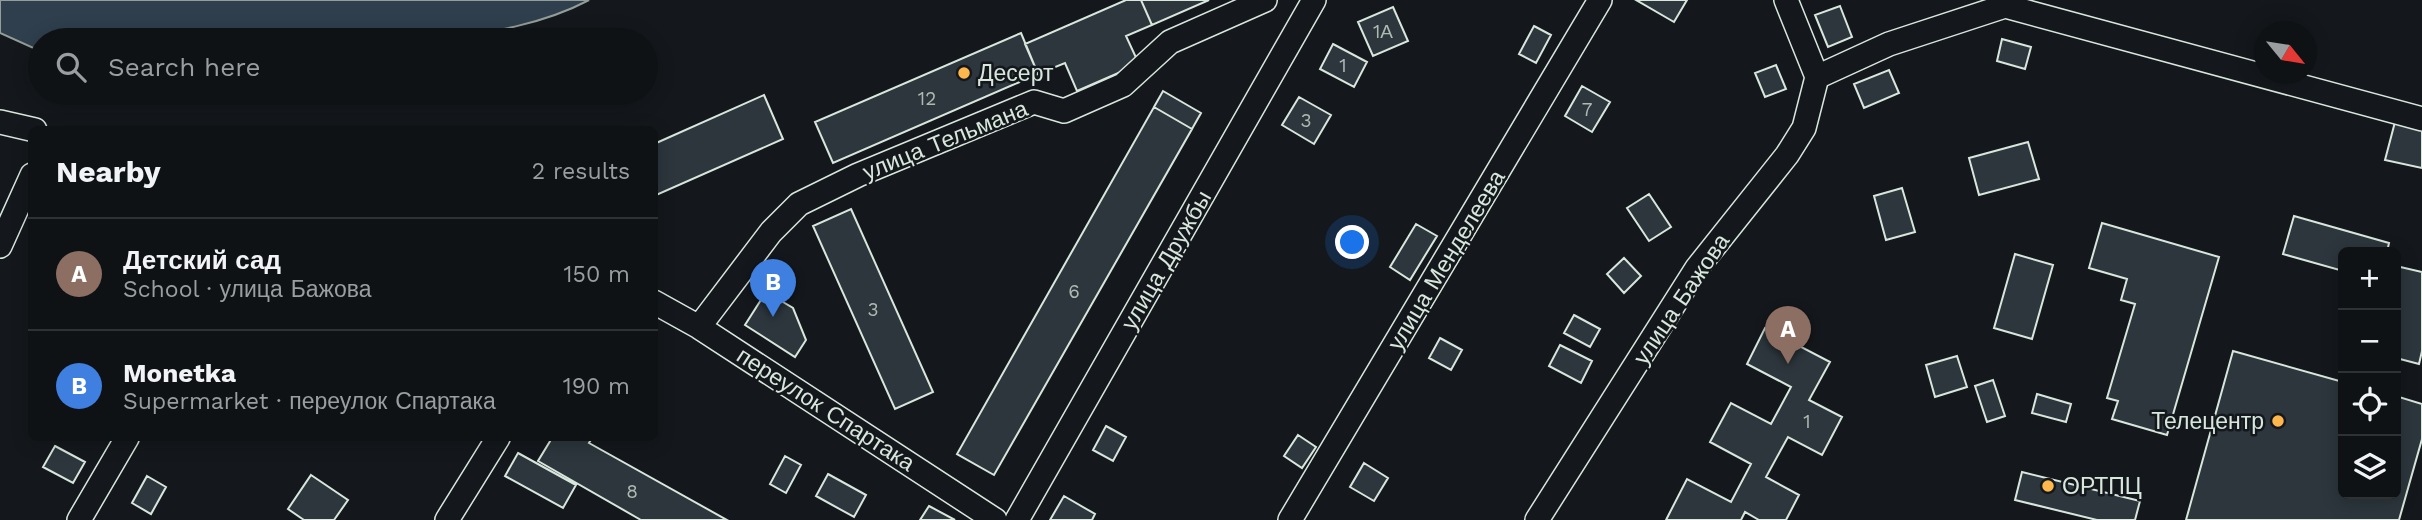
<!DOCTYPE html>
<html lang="en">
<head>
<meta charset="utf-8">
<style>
	body { margin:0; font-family:"Work Sans",sans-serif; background:#1d2022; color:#f1f3f6 }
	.controls { position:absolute; right:21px; bottom:21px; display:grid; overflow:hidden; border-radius:10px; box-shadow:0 4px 18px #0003 }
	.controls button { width:63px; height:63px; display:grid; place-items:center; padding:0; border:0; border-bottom:2px solid #2f3234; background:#0f1215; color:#f1f3f6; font:35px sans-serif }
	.compass { position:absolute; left:2254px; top:21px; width:63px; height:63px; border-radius:50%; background:#0f1215; box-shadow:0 4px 18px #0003; rotate:120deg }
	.you { position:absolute; left:1353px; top:243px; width:24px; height:24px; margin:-18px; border:5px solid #fff; border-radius:50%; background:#1a73e8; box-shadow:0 0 0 10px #1a73e833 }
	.badge { display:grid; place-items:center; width:46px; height:46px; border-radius:50%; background:#ffb74d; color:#fff; font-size:23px; font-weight:700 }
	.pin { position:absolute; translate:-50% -58px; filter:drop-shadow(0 2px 4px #0008) }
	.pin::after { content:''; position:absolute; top:37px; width:24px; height:21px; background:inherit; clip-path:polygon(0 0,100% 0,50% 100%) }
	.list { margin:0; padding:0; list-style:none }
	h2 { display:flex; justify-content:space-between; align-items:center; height:91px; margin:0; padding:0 28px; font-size:30px }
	h2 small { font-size:23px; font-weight:400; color:#9b9ea0 }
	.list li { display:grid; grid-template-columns:46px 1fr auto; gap:21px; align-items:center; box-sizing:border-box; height:112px; padding:0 28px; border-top:2px solid #2f3234 }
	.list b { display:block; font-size:26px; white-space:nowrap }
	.list p { margin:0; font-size:23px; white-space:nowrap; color:#9b9ea0 }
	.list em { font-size:23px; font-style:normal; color:#9b9ea0 }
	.icon { flex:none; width:38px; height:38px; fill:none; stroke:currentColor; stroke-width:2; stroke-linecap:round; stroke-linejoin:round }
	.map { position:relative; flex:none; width:2422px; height:520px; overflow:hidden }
	.search { position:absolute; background:#0f1215; box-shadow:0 4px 18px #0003; left:28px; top:28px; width:630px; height:77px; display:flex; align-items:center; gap:18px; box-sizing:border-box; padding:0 24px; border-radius:38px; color:#9b9ea0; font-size:26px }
	.panel { position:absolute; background:#0f1215; box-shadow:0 4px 18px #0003; left:28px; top:126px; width:630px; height:315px; border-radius:10px }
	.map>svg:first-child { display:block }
</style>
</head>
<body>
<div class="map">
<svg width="2422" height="520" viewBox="0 0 2422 520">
	<rect width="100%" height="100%" fill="#14181c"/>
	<path fill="#2f3f4d" stroke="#939e99" stroke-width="2" d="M0,0H589C544,24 489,33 438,40H40V51L0,33Z"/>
	<path fill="#2c363c" stroke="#d8e6dc" stroke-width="2" d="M1126,0H1141L1152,25L1126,36L1139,64L1077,91L1065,63L1038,74L1025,44Z
		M1141,0H1209L1152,25Z
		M1636,0H1687L1674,22Z
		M1840,6L1852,37L1828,47L1815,15Z
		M1393,7L1408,41L1373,56L1358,22Z
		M1534,26L1551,35L1536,63L1519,54Z
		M1021,33L1038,74L833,163L815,122Z
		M2002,39L2031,47L2025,69L1997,61Z
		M1333,44L1367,62L1354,87L1320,69Z
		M1776,65L1786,89L1765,97L1755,73Z
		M1889,70L1899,93L1864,108L1854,84Z
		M1582,86L1610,102L1592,132L1565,116Z
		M1163,91L1201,113L1192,129L1154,107Z
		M764,95L783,139L654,196V144Z
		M1299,97L1331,115L1314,144L1282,125Z
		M1154,107L1192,129L994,475L957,454Z
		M2395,122L2422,128V168L2385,160Z
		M2028,142L2039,179L1979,195L1969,158Z
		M1902,188L1915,232L1886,240L1874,196Z
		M1649,194L1671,227L1649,241L1627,208Z
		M851,209L933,392L895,409L813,226Z
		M2294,216L2389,243L2387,252H2343V271L2283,254Z
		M2102,223L2219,257L2167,435L2112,419L2118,401L2107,398L2135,304L2121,300L2127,279L2089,268Z
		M1416,224L1437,236L1410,280L1390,267Z
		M2015,254L2053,265L2032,339L1994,328Z
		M1624,258L1641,276L1624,293L1607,274Z
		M2396,266L2422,272V351L2419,364L2396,358Z
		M766,292L793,308L806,340L795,357L745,325Z
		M1574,315L1600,329L1590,347L1564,333Z
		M1765,328L1830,362L1809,400L1842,417L1822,455L1788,437L1766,477L1799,495L1786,520H1759L1745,512L1741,520H1666L1687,479L1731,502L1751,464L1710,442L1731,403L1771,424L1791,387L1747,364Z
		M1440,338L1462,350L1451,370L1429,358Z
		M1560,345L1592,361L1581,383L1549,366Z
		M2233,351L2343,382V494H2396V396L2422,404V439L2399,520H2186Z
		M1957,356L1967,387L1935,397L1926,365Z
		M1993,380L2005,416L1987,422L1975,386Z
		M2037,394L2071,404L2066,422L2032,413Z
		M1106,426L1126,437L1113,461L1093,450Z
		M1298,435L1316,447L1302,468L1284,456Z
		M552,438H592L589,443L727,520H641L538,461Z
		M55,446L85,462L73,483L43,467Z
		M518,453L576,485L563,508L505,476Z
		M785,456L801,465L786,493L770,484Z
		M1364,463L1388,478L1374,501L1350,487Z
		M2022,472L2140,501L2135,520H2097L2015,500Z
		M828,474L866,495L854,517L816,496Z
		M311,475L348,500L334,520H304L288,509Z
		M147,476L166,487L151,514L132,503Z
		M1064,496L1095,514L1092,520H1050Z
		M929,506L955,520H920Z"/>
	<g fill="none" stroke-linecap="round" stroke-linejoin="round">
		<defs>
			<path id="minor" d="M1786,0L1817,77
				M1817,77L1889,44L2005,6L2422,119
				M0,122L35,130
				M0,246L32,175
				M654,302L699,327L995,520
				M699,327L771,232L799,204L858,175L1034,102L1064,111L1123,85L1170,42L1265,0
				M79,520L127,438
				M447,520L498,438
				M1017,520L1314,0
				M1290,520L1600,0
				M1537,520L1697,268L1787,155L1804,128L1817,77"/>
		</defs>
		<use href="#minor" stroke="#d8e6dc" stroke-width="26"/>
		<use href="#minor" stroke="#14181c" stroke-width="23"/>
	</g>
	<g fill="#ffb74d" stroke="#14181c" stroke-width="2.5">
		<circle cx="964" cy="73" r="7"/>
		<circle cx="2278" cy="421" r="7"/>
		<circle cx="2048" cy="486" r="7"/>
	</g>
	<g text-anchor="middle" stroke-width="5" stroke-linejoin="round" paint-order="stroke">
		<g font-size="19" fill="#adbab4">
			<text x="1383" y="38">1А</text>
			<text x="1343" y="72">1</text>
			<text x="927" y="105">12</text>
			<text x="1587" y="116">7</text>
			<text x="1306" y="127">3</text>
			<text x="1074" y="298">6</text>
			<text x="873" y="316">3</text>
			<text x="1807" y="428">1</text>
			<text x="632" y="498">8</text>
		</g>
		<g font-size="23" fill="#d8e6dc" stroke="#14181c" text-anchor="start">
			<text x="978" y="81">Десерт</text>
			<text x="2264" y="429" text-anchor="end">Телецентр</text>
			<text x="2062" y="494">ОРТПЦ</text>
		</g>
		<g font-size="23" fill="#d8e6dc" stroke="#14181c">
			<text transform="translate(945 140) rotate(-22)" y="8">улица Тельмана</text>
			<text transform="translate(1166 260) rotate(-60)" y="8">улица Дружбы</text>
			<text transform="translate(1446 260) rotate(-59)" y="8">улица Менделеева</text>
			<text transform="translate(1681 299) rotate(-56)" y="8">улица Бажова</text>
			<text transform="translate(826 409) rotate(33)" y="8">переулок Спартака</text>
		</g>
	</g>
</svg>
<div class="controls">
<button>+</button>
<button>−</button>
<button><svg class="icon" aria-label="locate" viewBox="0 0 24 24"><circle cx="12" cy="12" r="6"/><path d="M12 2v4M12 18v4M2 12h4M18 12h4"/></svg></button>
<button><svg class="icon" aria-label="layers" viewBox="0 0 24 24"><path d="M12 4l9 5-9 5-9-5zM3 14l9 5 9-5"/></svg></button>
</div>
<svg class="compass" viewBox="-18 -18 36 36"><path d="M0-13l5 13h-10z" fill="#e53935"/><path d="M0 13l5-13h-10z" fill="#9b9ea0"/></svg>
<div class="you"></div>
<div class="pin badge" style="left:1788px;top:364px;background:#8d6e63">A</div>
<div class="pin badge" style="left:773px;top:317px;background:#3f7fe0">B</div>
<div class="search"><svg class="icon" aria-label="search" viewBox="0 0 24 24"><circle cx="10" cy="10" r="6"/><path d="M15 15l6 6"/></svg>Search here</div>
<section class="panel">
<h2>Nearby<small>2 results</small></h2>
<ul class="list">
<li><span class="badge" style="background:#8d6e63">A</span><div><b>Детский сад</b><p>School · улица Бажова</p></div><em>150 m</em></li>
<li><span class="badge" style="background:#3f7fe0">B</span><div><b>Monetka</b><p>Supermarket · переулок Спартака</p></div><em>190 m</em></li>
</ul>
</section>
</div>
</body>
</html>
